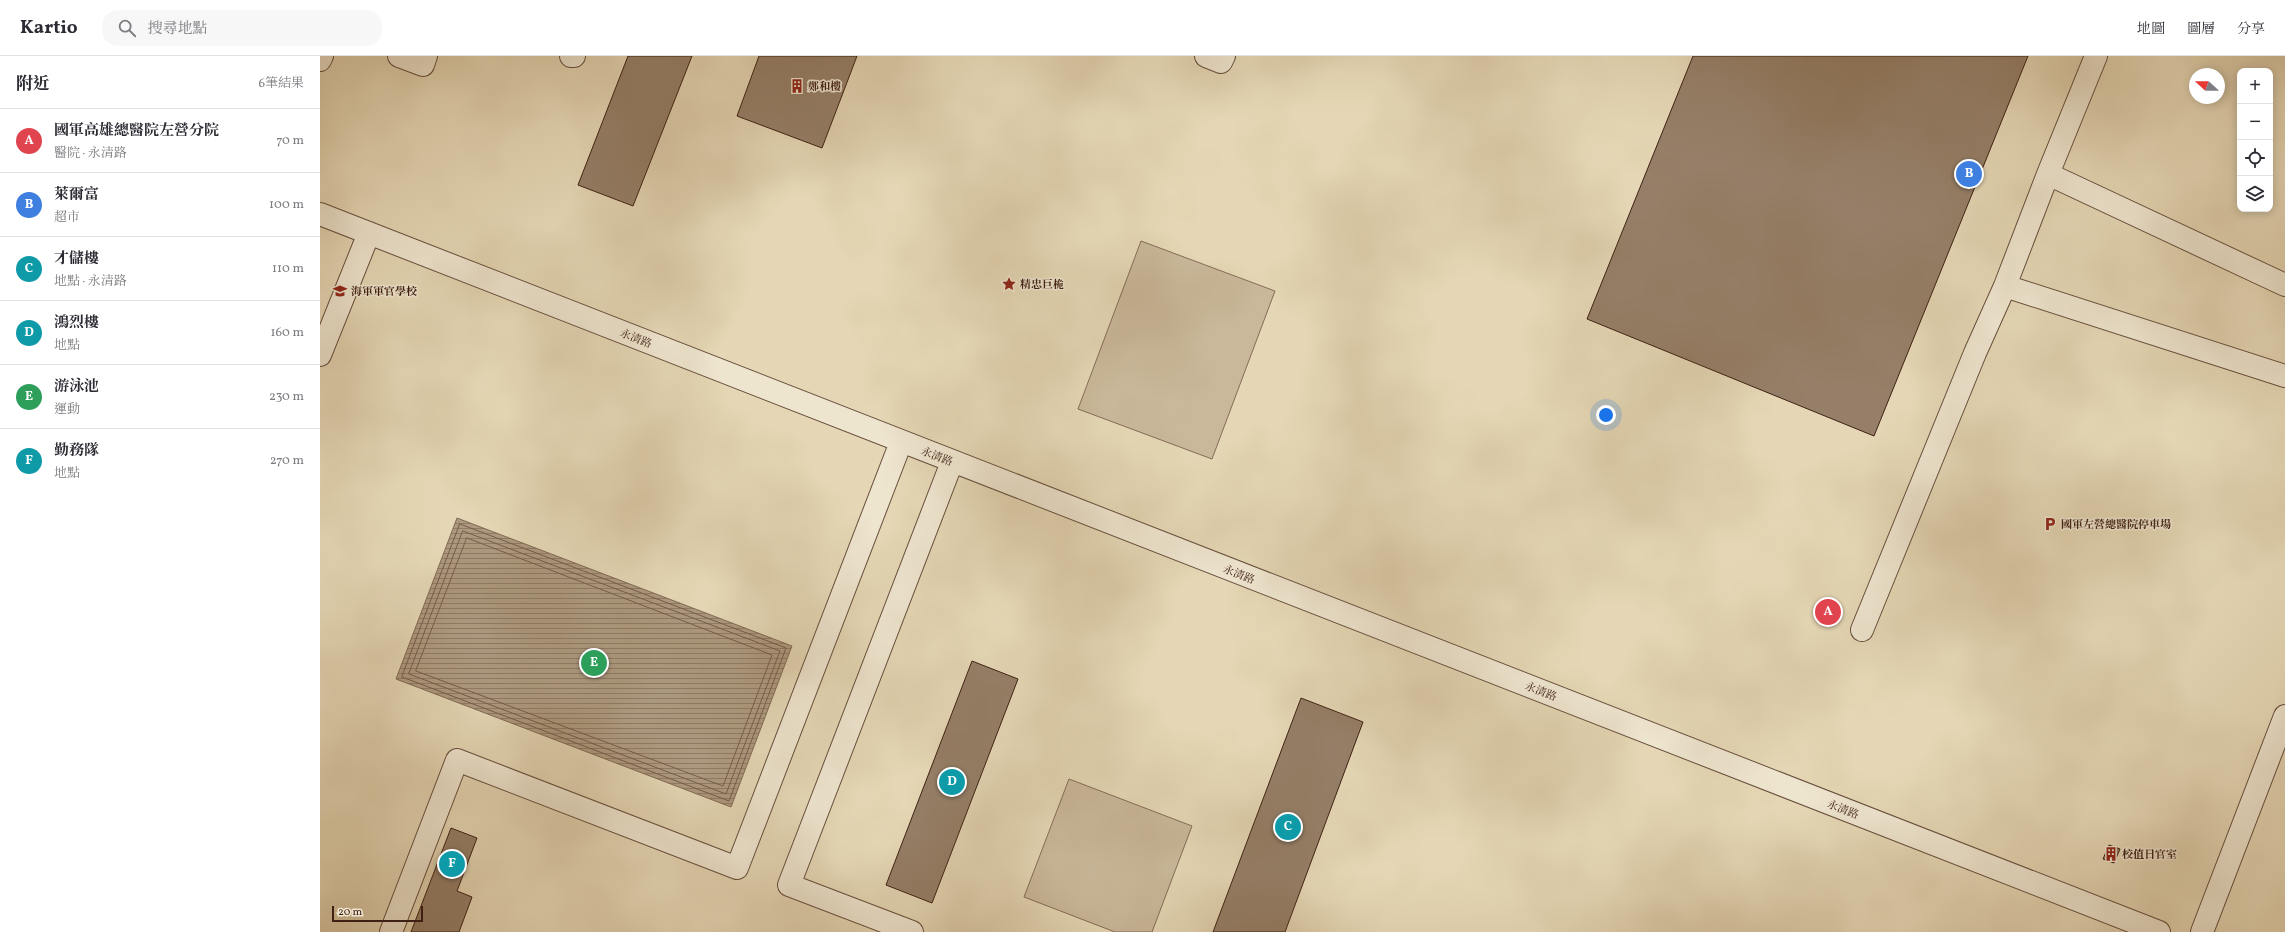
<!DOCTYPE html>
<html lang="zh-TW">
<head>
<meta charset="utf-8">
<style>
	body { margin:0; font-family:Vollkorn,"Noto Serif TC",serif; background:#f7f7f7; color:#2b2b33 }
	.controls { position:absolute; right:12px; top:12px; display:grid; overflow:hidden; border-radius:8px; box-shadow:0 2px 10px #0003 }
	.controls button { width:36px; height:36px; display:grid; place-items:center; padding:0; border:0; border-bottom:1px solid #e1e1e2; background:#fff; color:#2b2b33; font:20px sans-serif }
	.compass { position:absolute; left:1869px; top:12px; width:36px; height:36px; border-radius:50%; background:#fff; box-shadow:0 2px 10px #0003; rotate:291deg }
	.scale { position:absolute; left:12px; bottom:10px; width:91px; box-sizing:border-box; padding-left:4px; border:2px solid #3f2015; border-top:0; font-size:11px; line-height:14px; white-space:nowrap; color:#3f2015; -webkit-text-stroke:3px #eee5cf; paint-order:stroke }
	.you { position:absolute; left:1286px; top:359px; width:14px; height:14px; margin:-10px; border:3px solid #fff; border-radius:50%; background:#1a73e8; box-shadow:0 0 0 6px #1a73e833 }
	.badge { display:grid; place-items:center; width:26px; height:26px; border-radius:50%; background:#0f766e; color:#fff; font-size:13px; font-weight:700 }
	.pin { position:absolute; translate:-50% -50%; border:2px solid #fff; box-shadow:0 1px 4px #0006 }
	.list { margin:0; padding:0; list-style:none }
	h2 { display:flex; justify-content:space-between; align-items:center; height:52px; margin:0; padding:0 16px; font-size:17px }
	h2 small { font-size:13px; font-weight:400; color:#7c7c81 }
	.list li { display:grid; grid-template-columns:26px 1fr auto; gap:12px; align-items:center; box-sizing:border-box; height:64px; padding:0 16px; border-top:1px solid #e1e1e2 }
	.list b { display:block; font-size:15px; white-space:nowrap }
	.list p { margin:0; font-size:13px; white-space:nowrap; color:#7c7c81 }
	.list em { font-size:13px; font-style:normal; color:#7c7c81 }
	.icon { flex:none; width:22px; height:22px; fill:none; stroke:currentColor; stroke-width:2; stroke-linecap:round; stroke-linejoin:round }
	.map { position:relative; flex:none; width:1965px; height:876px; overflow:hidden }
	header { display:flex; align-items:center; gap:24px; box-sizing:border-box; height:56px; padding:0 20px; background:#fff; border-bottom:1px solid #e1e1e2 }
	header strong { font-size:19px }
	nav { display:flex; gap:22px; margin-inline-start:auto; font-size:14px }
	.search { width:280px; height:36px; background:#f7f7f7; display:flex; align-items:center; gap:10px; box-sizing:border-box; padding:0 14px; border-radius:16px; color:#7c7c81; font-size:15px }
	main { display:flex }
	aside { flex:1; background:#fff }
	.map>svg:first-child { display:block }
</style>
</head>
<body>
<header>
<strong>Kartio</strong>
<div class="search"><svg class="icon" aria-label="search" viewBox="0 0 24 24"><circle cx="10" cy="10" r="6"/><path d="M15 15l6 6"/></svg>搜尋地點</div>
<nav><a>地圖</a><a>圖層</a><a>分享</a></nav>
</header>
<main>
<aside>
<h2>附近<small>6筆結果</small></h2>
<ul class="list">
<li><span class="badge" style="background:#e0444e">A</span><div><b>國軍高雄總醫院左營分院</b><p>醫院 · 永清路</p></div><em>70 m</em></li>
<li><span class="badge" style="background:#3f7fe0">B</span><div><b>萊爾富</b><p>超市</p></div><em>100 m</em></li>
<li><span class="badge" style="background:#0f9aa8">C</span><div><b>才儲樓</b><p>地點 · 永清路</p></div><em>110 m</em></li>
<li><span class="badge" style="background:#0f9aa8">D</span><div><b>鴻烈樓</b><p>地點</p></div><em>160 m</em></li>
<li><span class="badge" style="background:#2e9e5b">E</span><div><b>游泳池</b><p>運動</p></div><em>230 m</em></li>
<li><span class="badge" style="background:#0f9aa8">F</span><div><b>勤務隊</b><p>地點</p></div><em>270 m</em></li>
</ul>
</aside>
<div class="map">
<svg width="1965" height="876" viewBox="0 0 1965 876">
	<defs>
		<pattern id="water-rules" width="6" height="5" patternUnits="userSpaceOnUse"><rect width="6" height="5" fill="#ad997f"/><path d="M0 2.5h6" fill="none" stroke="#8e7c67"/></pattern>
	</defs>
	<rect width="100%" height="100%" fill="#e5d7b5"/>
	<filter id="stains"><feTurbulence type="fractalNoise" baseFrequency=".005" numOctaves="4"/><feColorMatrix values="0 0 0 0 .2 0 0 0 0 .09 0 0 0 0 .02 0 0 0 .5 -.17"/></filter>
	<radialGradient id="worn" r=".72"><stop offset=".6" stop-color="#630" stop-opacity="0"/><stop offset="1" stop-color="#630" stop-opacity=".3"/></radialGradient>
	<path fill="#c9b89a" stroke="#846c58" d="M821,185L955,235L892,403L758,353Z
		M749,723L872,770L832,876H795L704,841Z"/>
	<path fill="url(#water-rules)" stroke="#816955" d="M137,462L472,590L411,751L76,623Z"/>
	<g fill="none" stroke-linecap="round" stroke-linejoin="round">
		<path stroke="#765c4a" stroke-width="1" d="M140,468L466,592L409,745L82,621Z
			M143,475L460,595L406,738L89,618Z
			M147,482L452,599L403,730L96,615Z"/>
	</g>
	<path fill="#957f68" stroke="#3f2015" d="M308,0H372L313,150L258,129Z
		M439,0H537L502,92L417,60Z
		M1373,0H1708L1554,380L1267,263Z
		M652,605L698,623L612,847L566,829Z
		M981,642L1043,666L965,876H893Z
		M131,772L157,782L137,835L152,841L139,876H91Z
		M1789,789L1800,793L1794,807L1783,803Z"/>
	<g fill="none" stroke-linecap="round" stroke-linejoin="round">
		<defs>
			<path id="minor" d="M79,0L103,9L106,0
				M251,0H254
				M886,0L901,6L904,0
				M0,4L2,0
				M1728,118L1965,229
				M0,158L1839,876
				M1685,230L1965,320
				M0,299L49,177
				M1542,574L1655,297L1685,230L1728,118L1776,0
				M71,876L137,704L417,812L581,386
				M592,876L469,829L632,406
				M1882,876L1965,660"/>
		</defs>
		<use href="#minor" stroke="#684e3d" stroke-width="24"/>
		<use href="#minor" stroke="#eee5cf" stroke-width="22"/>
	</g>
	<defs>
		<symbol id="building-bare" viewBox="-9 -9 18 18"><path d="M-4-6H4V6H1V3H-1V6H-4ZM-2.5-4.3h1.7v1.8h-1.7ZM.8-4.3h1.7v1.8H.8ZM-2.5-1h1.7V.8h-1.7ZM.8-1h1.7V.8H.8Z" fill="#8f2418" stroke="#eee5cf" stroke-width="2.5" paint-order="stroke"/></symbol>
		<symbol id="sight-bare" viewBox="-9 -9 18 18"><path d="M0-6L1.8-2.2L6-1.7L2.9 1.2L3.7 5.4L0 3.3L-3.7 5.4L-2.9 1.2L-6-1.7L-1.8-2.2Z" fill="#8f2418" stroke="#eee5cf" stroke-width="2.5" paint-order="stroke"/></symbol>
		<symbol id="university-bare" viewBox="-9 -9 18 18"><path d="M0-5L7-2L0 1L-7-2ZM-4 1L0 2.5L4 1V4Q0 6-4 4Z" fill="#8f2418" stroke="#eee5cf" stroke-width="2.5" paint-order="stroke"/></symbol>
		<symbol id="parking-bare" viewBox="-9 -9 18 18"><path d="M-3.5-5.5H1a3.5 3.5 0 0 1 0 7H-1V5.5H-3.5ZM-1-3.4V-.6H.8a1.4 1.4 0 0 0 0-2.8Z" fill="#8f2418" stroke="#eee5cf" stroke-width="2.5" paint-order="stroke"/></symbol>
	</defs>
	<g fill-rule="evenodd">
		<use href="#building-bare" x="467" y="20" width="20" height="20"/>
		<use href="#sight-bare" x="679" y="218" width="20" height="20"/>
		<use href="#university-bare" x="10" y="225" width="20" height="20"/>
		<use href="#parking-bare" x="1720" y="458" width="20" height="20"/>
		<use href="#building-bare" x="1781" y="788" width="20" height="20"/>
	</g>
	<g text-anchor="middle" stroke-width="3" stroke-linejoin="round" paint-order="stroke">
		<g font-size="11" font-weight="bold" fill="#3f2015" stroke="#eee5cf" text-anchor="start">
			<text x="488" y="34">鄭和樓</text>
			<text x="700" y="232">精忠巨桅</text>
			<text x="31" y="239">海軍軍官學校</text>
			<text x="1741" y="472">國軍左營總醫院停車場</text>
			<text x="1802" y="802">校值日官室</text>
		</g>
		<g font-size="11" fill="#3f2015" stroke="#eee5cf">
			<text transform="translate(316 282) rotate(21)" y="4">永清路</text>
			<text transform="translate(617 400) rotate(21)" y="4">永清路</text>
			<text transform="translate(919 518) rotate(21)" y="4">永清路</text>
			<text transform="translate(1221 635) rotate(21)" y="4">永清路</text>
			<text transform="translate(1523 753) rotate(21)" y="4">永清路</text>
		</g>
	</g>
	<rect width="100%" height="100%" filter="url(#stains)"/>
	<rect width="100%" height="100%" fill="url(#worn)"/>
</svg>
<div class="controls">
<button>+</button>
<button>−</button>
<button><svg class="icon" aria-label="locate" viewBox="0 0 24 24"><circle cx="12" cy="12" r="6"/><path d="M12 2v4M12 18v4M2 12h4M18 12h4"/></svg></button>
<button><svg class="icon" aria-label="layers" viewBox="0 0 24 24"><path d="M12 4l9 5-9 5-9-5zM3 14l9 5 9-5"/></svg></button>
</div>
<svg class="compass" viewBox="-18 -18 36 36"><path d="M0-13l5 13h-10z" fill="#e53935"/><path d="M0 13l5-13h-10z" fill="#7c7c81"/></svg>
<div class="scale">20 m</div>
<div class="you"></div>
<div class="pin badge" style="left:1508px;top:556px;background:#e0444e">A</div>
<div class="pin badge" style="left:1649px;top:118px;background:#3f7fe0">B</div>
<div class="pin badge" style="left:968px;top:771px;background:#0f9aa8">C</div>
<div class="pin badge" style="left:632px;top:726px;background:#0f9aa8">D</div>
<div class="pin badge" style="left:274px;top:607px;background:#2e9e5b">E</div>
<div class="pin badge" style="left:132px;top:808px;background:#0f9aa8">F</div>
</div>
</main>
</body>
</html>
